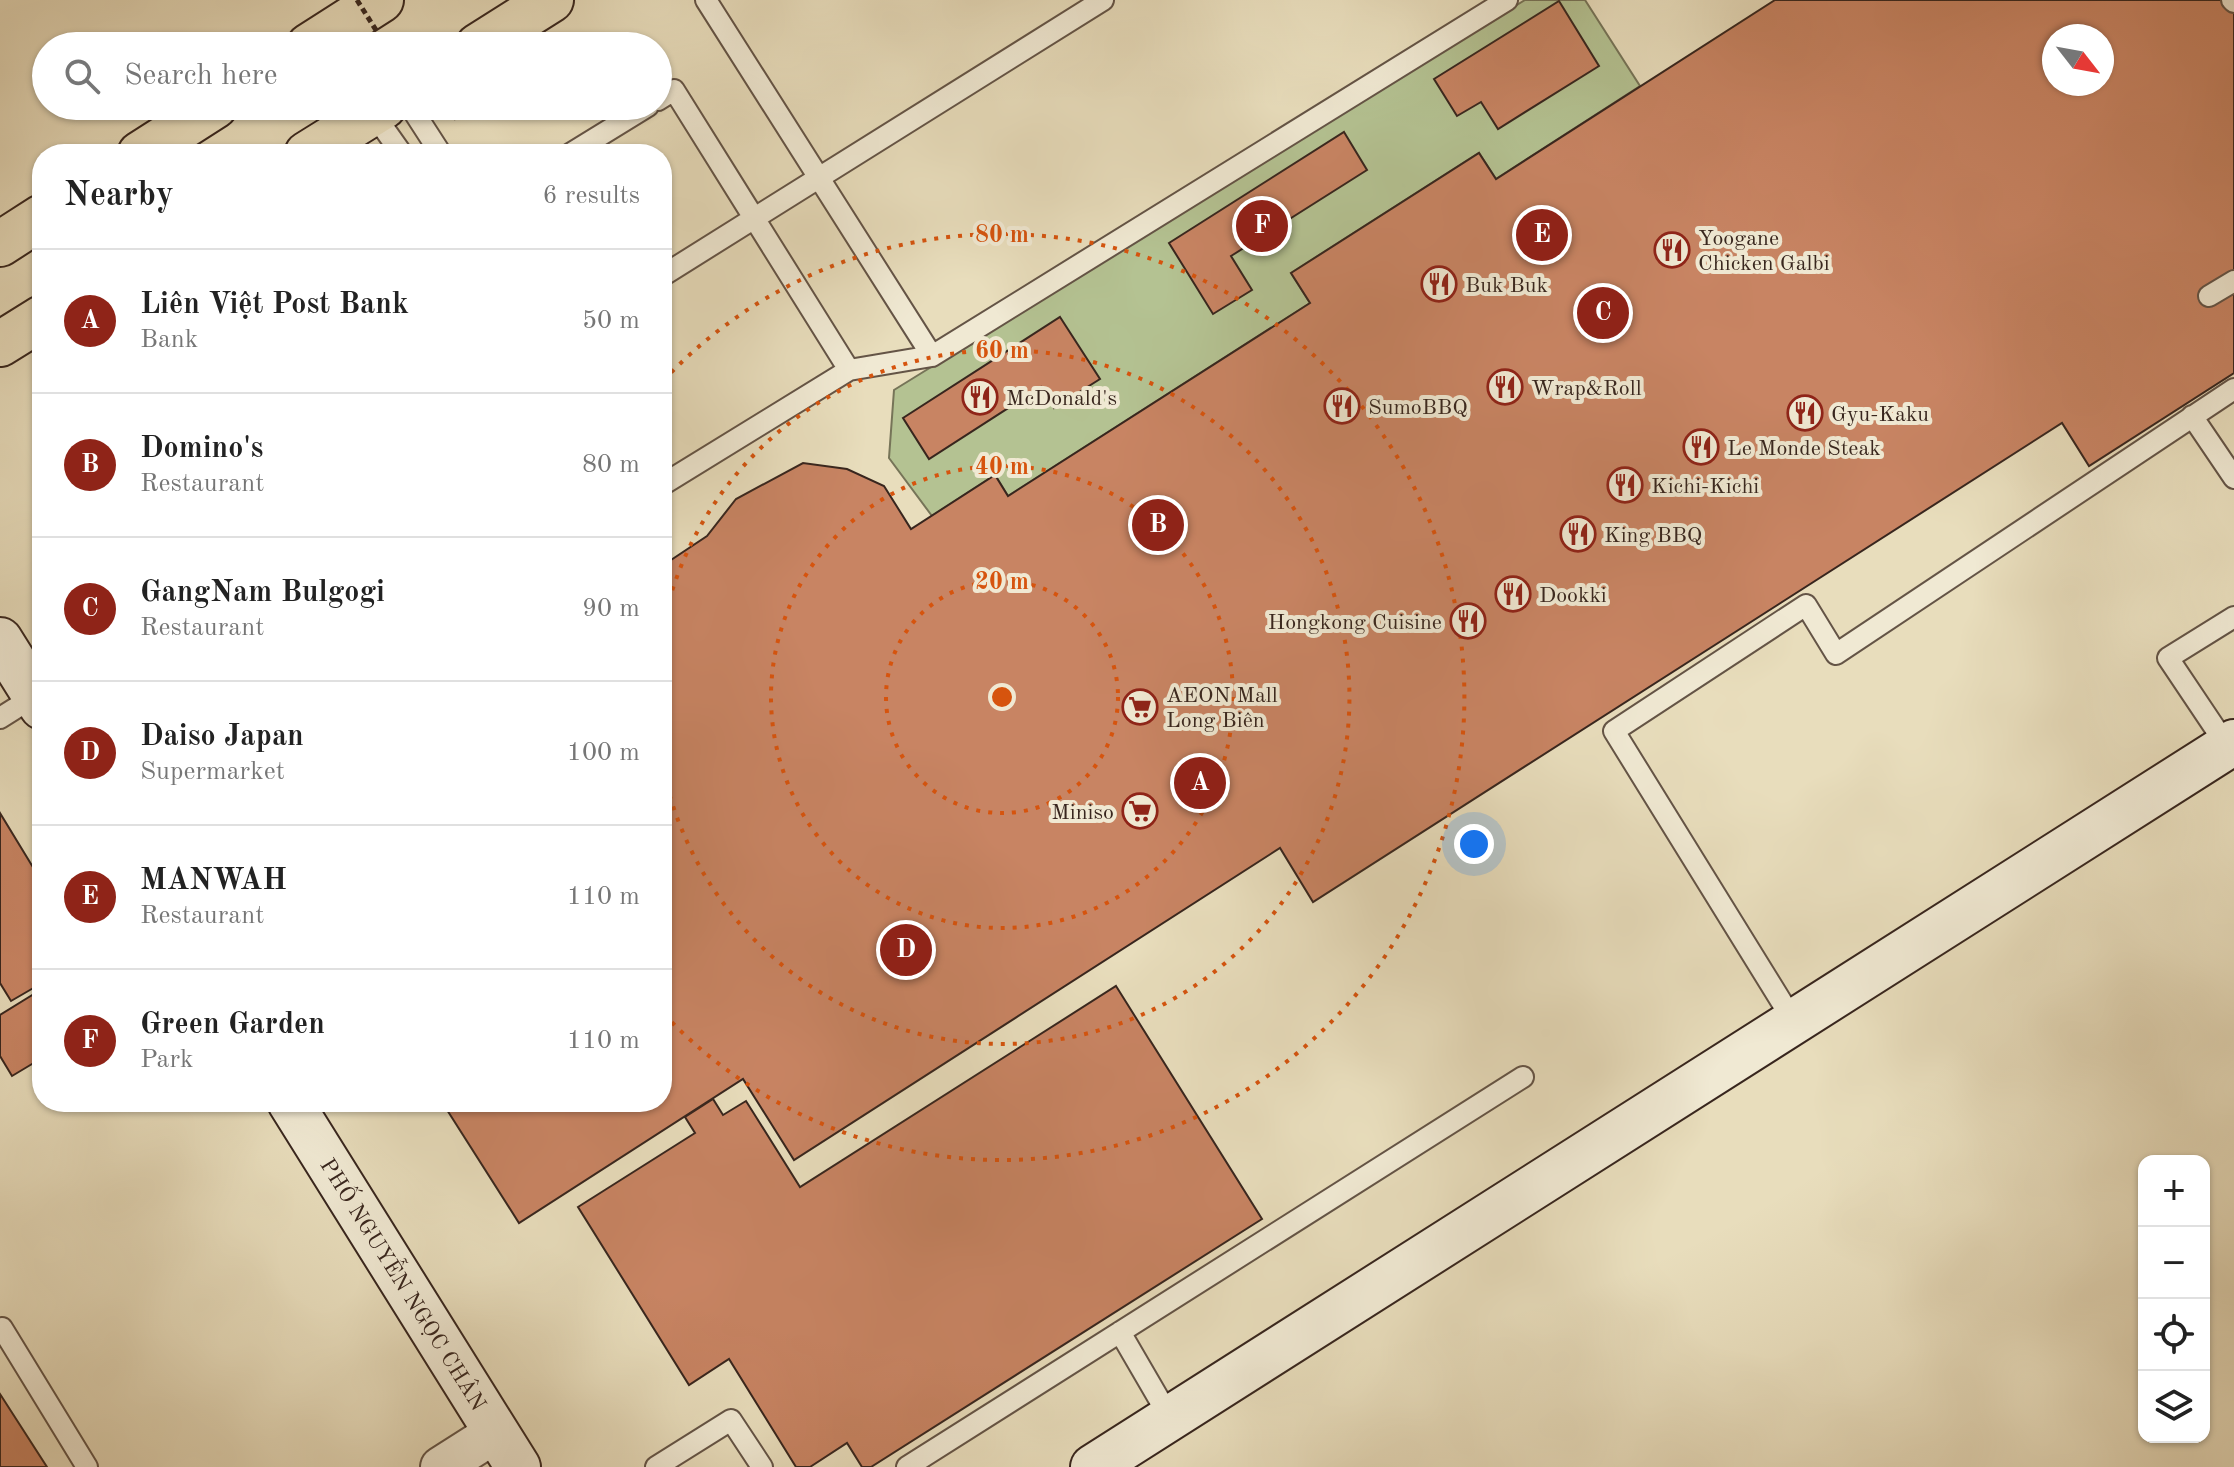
<!DOCTYPE html>
<html lang="en">
<head>
<meta charset="utf-8">
<style>
	body { margin:0; font-family:"Old Standard TT",serif; background:#f2f2f2; color:#222 }
	.controls { position:absolute; right:24px; bottom:24px; display:grid; overflow:hidden; border-radius:16px; box-shadow:0 2px 6px #0004 }
	.controls button { width:72px; height:72px; display:grid; place-items:center; padding:0; border:0; border-bottom:2px solid #e0e0e0; background:#fff; color:#222; font:40px sans-serif }
	.compass { position:absolute; left:2042px; top:24px; width:72px; height:72px; border-radius:50%; background:#fff; box-shadow:0 2px 6px #0004; rotate:121deg }
	.you { position:absolute; left:1474px; top:844px; width:28px; height:28px; margin:-20px; border:6px solid #fff; border-radius:50%; background:#1a73e8; box-shadow:0 0 0 12px #1a73e833 }
	.badge { display:grid; place-items:center; width:52px; height:52px; border-radius:50%; background:#8f2418; color:#fff; font-size:26px; font-weight:700 }
	.pin { position:absolute; translate:-50% -50%; border:4px solid #fff; box-shadow:0 2px 8px #0006 }
	.list { margin:0; padding:0; list-style:none }
	h2 { display:flex; justify-content:space-between; align-items:center; height:104px; margin:0; padding:0 32px; font-size:34px }
	h2 small { font-size:26px; font-weight:400; color:#767676 }
	.list li { display:grid; grid-template-columns:52px 1fr auto; gap:24px; align-items:center; box-sizing:border-box; height:144px; padding:0 32px; border-top:2px solid #e0e0e0 }
	.list b { display:block; font-size:30px; white-space:nowrap }
	.list p { margin:0; font-size:26px; white-space:nowrap; color:#767676 }
	.list em { font-size:26px; font-style:normal; color:#767676 }
	.icon { flex:none; width:44px; height:44px; fill:none; stroke:currentColor; stroke-width:2; stroke-linecap:round; stroke-linejoin:round }
	.map { position:relative; flex:none; width:2234px; height:1467px; overflow:hidden }
	.search { position:absolute; background:#fff; box-shadow:0 2px 6px #0004; left:32px; top:32px; width:640px; height:88px; display:flex; align-items:center; gap:20px; box-sizing:border-box; padding:0 28px; border-radius:44px; color:#767676; font-size:30px }
	.panel { position:absolute; background:#fff; box-shadow:0 2px 6px #0004; left:32px; top:144px; width:640px; height:968px; border-radius:32px }
	.map>svg:first-child { display:block }
</style>
</head>
<body>
<div class="map">
<svg width="2234" height="1467" viewBox="0 0 2234 1467">
	<rect width="100%" height="100%" fill="#e8ddbc"/>
	<filter id="stains"><feTurbulence type="fractalNoise" baseFrequency=".0025" numOctaves="4"/><feColorMatrix values="0 0 0 0 .2 0 0 0 0 .09 0 0 0 0 .02 0 0 0 .5 -.17"/></filter>
	<radialGradient id="worn" r=".72"><stop offset=".6" stop-color="#630" stop-opacity="0"/><stop offset="1" stop-color="#630" stop-opacity=".3"/></radialGradient>
	<path fill="#b4c292" stroke="#767458" stroke-width="2" d="M1525,0H1585L1640,86L1496,179L1479,153L1291,273L1310,303L1008,496L995,475L932,516L889,458L894,390Z"/>
	<path fill="#c88463" stroke="#38261e" stroke-width="2" fill-rule="evenodd" d="M1775,0H2234V373L2089,466L2062,423L1313,902L1280,848L794,1160L743,1079L519,1223L442,1102H662V566L707,536L736,499L803,463L847,469L884,486L911,529L995,475L1008,496L1310,303L1291,273L1479,153L1496,179ZM2054,36H2102V84H2054Z
		M1559,1L1599,66L1498,129L1481,102L1457,116L1434,79Z
		M1344,132L1367,170L1231,256L1252,290L1213,314L1169,243Z
		M1060,317L1100,379L1054,408L1041,387L929,459L903,418Z
		M0,813L42,882V983L11,1001L0,983Z
		M1116,986L1262,1219L871,1467H862L847,1443L810,1467H796L729,1359L689,1385L578,1207L695,1133L685,1117L713,1099L723,1115L746,1101L800,1187Z
		M42,989V1058L12,1076L0,1056V1015Z
		M0,1394L47,1467H0Z"/>
	<g fill="none" stroke-linecap="round" stroke-linejoin="round">
		<defs>
			<path id="lane" d="M706,0L932,356
				M2232,0L2234,2
				M658,100L674,90L849,370
				M410,106L441,154
				M373,113L402,154
				M570,154L648,106
				M662,276L1103,0
				M2209,296L2234,281
				M2192,416L2234,478
				M662,485L849,370L932,356L1507,0
				M0,718L35,696
				M2227,746L2168,658L2234,617
				M1794,1022L1614,731L1806,605L1836,654L2234,389
				M2,1328L87,1467
				M1120,1332L1170,1418
				M656,1467L731,1420L762,1467
				M907,1467L1523,1077"/>
			<path id="street" d="M441,1467L496,1432"/>
			<path id="secondary" d="M0,640L42,707
				M290,1102L518,1467
				M1093,1467L2234,742"/>
			<path id="primary" d="M309,46L381,0
				M478,46L551,0
				M140,154L215,106
				M307,154L384,106
				M0,244L42,217
				M0,344L42,318"/>
		</defs>
		<use href="#lane" stroke="#645446" stroke-width="24"/>
		<use href="#street" stroke="#645446" stroke-width="44"/>
		<use href="#secondary" stroke="#38261e" stroke-width="48"/>
		<use href="#primary" stroke="#38261e" stroke-width="48"/>
		<path stroke="#38261e" stroke-width="5" stroke-dasharray="6 4" stroke-linecap="butt" d="M453,119L464,106"/>
		<use href="#lane" stroke="#f0e9d3" stroke-width="20"/>
		<use href="#street" stroke="#f0e9d3" stroke-width="40"/>
		<use href="#secondary" stroke="#f0e9d3" stroke-width="44"/>
		<use href="#primary" stroke="#e8ddbc" stroke-width="44"/>
		<path stroke="#38261e" stroke-width="5" stroke-dasharray="6 4" stroke-linecap="butt" d="M357,0L386,46"/>
	</g>
	<g fill="none" stroke="#d6540e" stroke-width="4" stroke-dasharray="4 8">
		<circle cx="1002" cy="697" r="116"/>
		<circle cx="1002" cy="697" r="231"/>
		<path d="M663 625A347 347 0 1 1 663 769"/>
		<path d="M663 381A463 463 0 1 1 663 1013"/>
	</g>
	<defs>
		<symbol id="restaurant-ring" viewBox="-11 -11 22 22"><circle r="9.5" fill="#f0e9d3" stroke="#8f2418" stroke-width="1.5"/><path d="M-5-6h1v4h1v-4h1v4h1v-4h1v5L-1.5 .5V6h-2V.5L-5-1ZM5-6V6H3V1.5H1.5Q1.5-4 5-6Z" fill="#8f2418"/></symbol>
		<symbol id="supermarket-ring" viewBox="-11 -11 22 22"><circle r="9.5" fill="#f0e9d3" stroke="#8f2418" stroke-width="1.5"/><path d="M-6-5.5h2.5l.6 2H6L4.5 2H-2.5L-4.4-4H-6ZM-1.5 3.2a1.3 1.3 0 1 0 .1 0ZM3 3.2a1.3 1.3 0 1 0 .1 0Z" fill="#8f2418"/></symbol>
	</defs>
	<g fill-rule="evenodd">
		<use href="#restaurant-ring" x="1652" y="230" width="40" height="40"/>
		<use href="#restaurant-ring" x="1419" y="264" width="40" height="40"/>
		<use href="#restaurant-ring" x="1485" y="367" width="40" height="40"/>
		<use href="#restaurant-ring" x="960" y="377" width="40" height="40"/>
		<use href="#restaurant-ring" x="1322" y="386" width="40" height="40"/>
		<use href="#restaurant-ring" x="1785" y="393" width="40" height="40"/>
		<use href="#restaurant-ring" x="1681" y="427" width="40" height="40"/>
		<use href="#restaurant-ring" x="1605" y="465" width="40" height="40"/>
		<use href="#restaurant-ring" x="1558" y="514" width="40" height="40"/>
		<use href="#restaurant-ring" x="1493" y="574" width="40" height="40"/>
		<use href="#restaurant-ring" x="1448" y="601" width="40" height="40"/>
		<use href="#supermarket-ring" x="1120" y="687" width="40" height="40"/>
		<use href="#supermarket-ring" x="1120" y="791" width="40" height="40"/>
	</g>
	<g text-anchor="middle" stroke-width="8" stroke-linejoin="round" paint-order="stroke">
		<g font-size="22" fill="#38261e" stroke="#f0e9d3" text-anchor="start">
			<text x="1698" y="245">Yoogane<tspan x="1698" dy="25">Chicken Galbi</tspan></text>
			<text x="1465" y="292">Buk Buk</text>
			<text x="1531" y="395">Wrap&amp;Roll</text>
			<text x="1006" y="405">McDonald's</text>
			<text x="1368" y="414">SumoBBQ</text>
			<text x="1831" y="421">Gyu-Kaku</text>
			<text x="1727" y="455">Le Monde Steak</text>
			<text x="1651" y="493">Kichi-Kichi</text>
			<text x="1604" y="542">King BBQ</text>
			<text x="1539" y="602">Dookki</text>
			<text x="1442" y="629" text-anchor="end">Hongkong Cuisine</text>
			<text x="1166" y="702">AEON Mall<tspan x="1166" dy="25">Long Biên</tspan></text>
			<text x="1114" y="819" text-anchor="end">Miniso</text>
		</g>
		<g font-size="22" fill="#38261e" stroke="#f0e9d3">
			<text transform="translate(404 1284) rotate(58)" y="8">PHỐ NGUYỄN NGỌC CHÂN</text>
		</g>
	</g>
	<circle cx="1002" cy="697" r="12" fill="#d6540e" stroke="#f0e9d3" stroke-width="4"/>
	<g font-size="24" text-anchor="middle" font-weight="bold" fill="#d6540e" stroke="#f0e9d3" stroke-width="8" stroke-linejoin="round" paint-order="stroke">
		<text x="1002" y="242">80 m</text>
		<text x="1002" y="358">60 m</text>
		<text x="1002" y="474">40 m</text>
		<text x="1002" y="589">20 m</text>
	</g>
	<rect width="100%" height="100%" filter="url(#stains)"/>
	<rect width="100%" height="100%" fill="url(#worn)"/>
</svg>
<div class="controls">
<button>+</button>
<button>−</button>
<button><svg class="icon" aria-label="locate" viewBox="0 0 24 24"><circle cx="12" cy="12" r="6"/><path d="M12 2v4M12 18v4M2 12h4M18 12h4"/></svg></button>
<button><svg class="icon" aria-label="layers" viewBox="0 0 24 24"><path d="M12 4l9 5-9 5-9-5zM3 14l9 5 9-5"/></svg></button>
</div>
<svg class="compass" viewBox="-18 -18 36 36"><path d="M0-13l5 13h-10z" fill="#e53935"/><path d="M0 13l5-13h-10z" fill="#767676"/></svg>
<div class="you"></div>
<div class="pin badge" style="left:1200px;top:783px">A</div>
<div class="pin badge" style="left:1158px;top:525px">B</div>
<div class="pin badge" style="left:1603px;top:313px">C</div>
<div class="pin badge" style="left:906px;top:950px">D</div>
<div class="pin badge" style="left:1542px;top:235px">E</div>
<div class="pin badge" style="left:1262px;top:226px">F</div>
<div class="search"><svg class="icon" aria-label="search" viewBox="0 0 24 24"><circle cx="10" cy="10" r="6"/><path d="M15 15l6 6"/></svg>Search here</div>
<section class="panel">
<h2>Nearby<small>6 results</small></h2>
<ul class="list">
<li><span class="badge">A</span><div><b>Liên Việt Post Bank</b><p>Bank</p></div><em>50 m</em></li>
<li><span class="badge">B</span><div><b>Domino's</b><p>Restaurant</p></div><em>80 m</em></li>
<li><span class="badge">C</span><div><b>GangNam Bulgogi</b><p>Restaurant</p></div><em>90 m</em></li>
<li><span class="badge">D</span><div><b>Daiso Japan</b><p>Supermarket</p></div><em>100 m</em></li>
<li><span class="badge">E</span><div><b>MANWAH</b><p>Restaurant</p></div><em>110 m</em></li>
<li><span class="badge">F</span><div><b>Green Garden</b><p>Park</p></div><em>110 m</em></li>
</ul>
</section>
</div>
</body>
</html>
